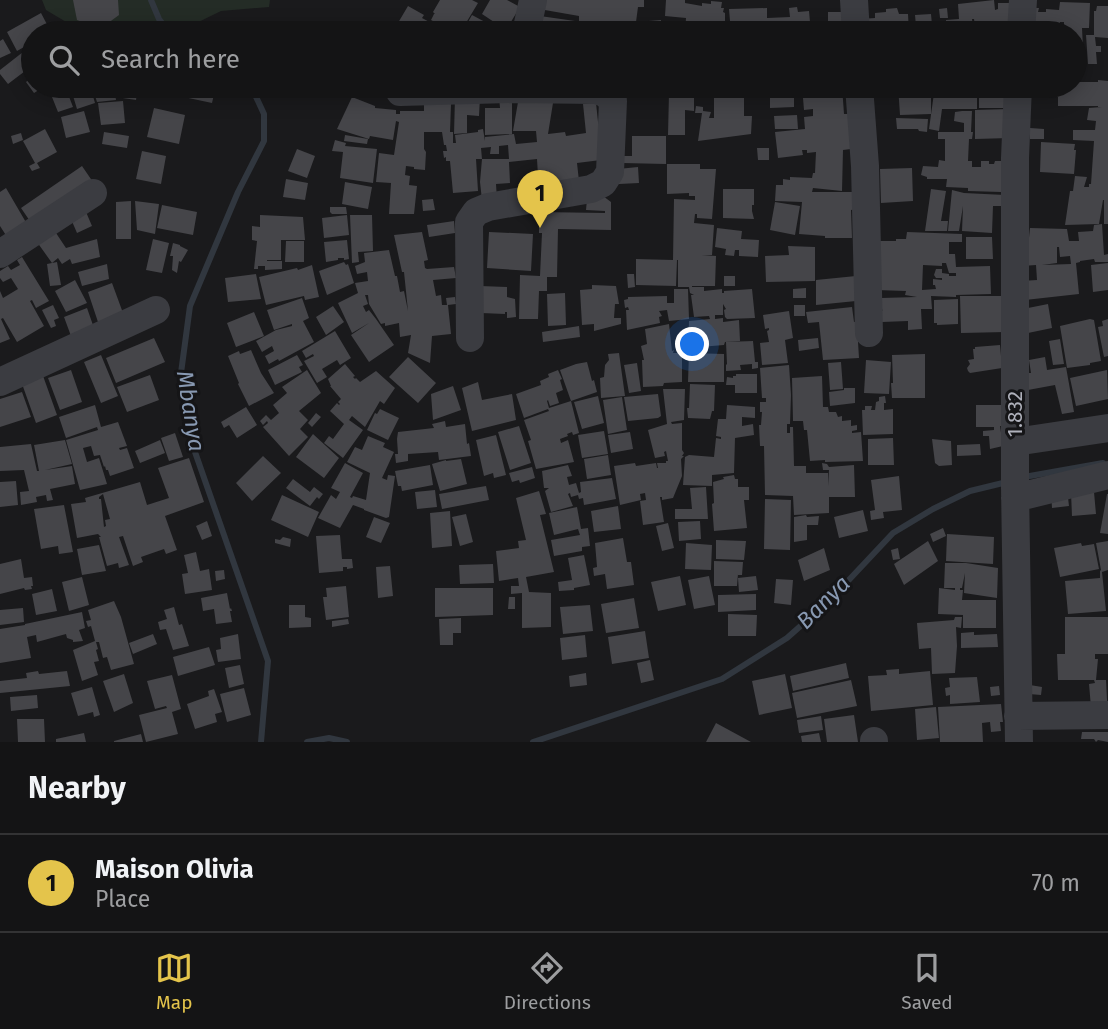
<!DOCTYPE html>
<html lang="en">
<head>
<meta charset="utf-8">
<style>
	body { margin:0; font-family:"Fira Sans",sans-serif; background:#1d1d1e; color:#f1f3f6 }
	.you { position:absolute; left:693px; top:345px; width:24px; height:24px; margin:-18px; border:5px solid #fff; border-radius:50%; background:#1a73e8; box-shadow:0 0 0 10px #1a73e833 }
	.badge { display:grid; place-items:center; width:46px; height:46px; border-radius:50%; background:#e4c44b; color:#111; font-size:23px; font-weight:700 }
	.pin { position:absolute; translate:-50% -58px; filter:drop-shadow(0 2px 4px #0008) }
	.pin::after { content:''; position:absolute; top:37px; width:24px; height:21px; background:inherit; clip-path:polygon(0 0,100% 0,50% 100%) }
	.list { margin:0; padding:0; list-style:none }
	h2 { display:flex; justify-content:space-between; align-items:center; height:91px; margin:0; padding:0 28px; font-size:30px }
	h2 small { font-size:23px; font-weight:400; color:#9d9ea0 }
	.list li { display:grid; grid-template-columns:46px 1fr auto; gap:21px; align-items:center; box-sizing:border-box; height:98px; padding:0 28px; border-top:2px solid #333334 }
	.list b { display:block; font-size:26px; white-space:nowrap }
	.list p { margin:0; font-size:23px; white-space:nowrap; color:#9d9ea0 }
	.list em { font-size:23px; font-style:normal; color:#9d9ea0 }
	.icon { flex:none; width:38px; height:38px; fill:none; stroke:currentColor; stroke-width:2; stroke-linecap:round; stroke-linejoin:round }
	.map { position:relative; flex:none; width:1108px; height:742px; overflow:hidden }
	.search { position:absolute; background:#141415; box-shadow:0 4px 18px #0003; left:21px; right:21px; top:21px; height:77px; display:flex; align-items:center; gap:18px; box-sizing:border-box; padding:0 24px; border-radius:38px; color:#9d9ea0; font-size:26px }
	.sheet { height:189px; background:#141415 }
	nav { display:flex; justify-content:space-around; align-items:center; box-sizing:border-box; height:98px; border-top:2px solid #333334; background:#141415; font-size:19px; color:#9d9ea0 }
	nav a { display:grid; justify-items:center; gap:4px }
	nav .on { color:#e4c44b }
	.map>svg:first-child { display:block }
</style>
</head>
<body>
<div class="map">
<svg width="1108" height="742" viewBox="0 0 1108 742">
	<rect width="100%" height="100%" fill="#1a1a1c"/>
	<path fill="#242c26" d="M42,0H270L269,7L221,11L176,33H88L78,29L46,10Z"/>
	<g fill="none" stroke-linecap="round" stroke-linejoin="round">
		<path stroke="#31373f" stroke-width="6" d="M151,0L159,19L170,33
			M251,86L264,114V141L238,192L190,306L181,373L195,452L268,661L261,742
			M1024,477L1103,463
			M307,742L329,738L347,742
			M533,742L722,679L787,638L831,599L893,533L933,509L970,491L1007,482"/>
	</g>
	<path fill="#454549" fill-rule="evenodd" d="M73,0H118L119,15L100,29L77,20Z
		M440,0H472L478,3L463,28L464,29L472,15L502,31L501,33H436L442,26L431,20L434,14H435L433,12Z
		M490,0H507L520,7L506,30L482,14Z
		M543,0H644V7H638L636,22L661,20V33H579V16L539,9Z
		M666,0H685V3L702,6V3L711,4V1L722,2L721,8H724L723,12L725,13V33H685L686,18L665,16Z
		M994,0L995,10L998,9V3H1015L1011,33H987V21L983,22L984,33H976L974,19H972L974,33H944L943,25L946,24V20L959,19L958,4Z
		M1060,2L1090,3L1089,28H1082L1083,48L1075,47V33H1064V22H1060L1059,33H1030L1032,8H1039L1038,12H1046V9L1059,10Z
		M408,6L424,15L422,18L435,25L431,33H392Z
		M1097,6H1108V38L1095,37L1096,46H1101V52H1096L1097,64H1088L1086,35H1094V11H1096Z
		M797,7L798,12L809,11L811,33H731L729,9L767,8V18L790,17L789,8Z
		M897,8L899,14H908L909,33H862L861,19L875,18V13L886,12V9Z
		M947,8L948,18H940L939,9Z
		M828,12H844L843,33H813L812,24L828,22Z
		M41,13L51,32L33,33V42L17,51L7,32Z
		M931,14L932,25L916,26L915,15Z
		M540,16L575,21V33L536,32Z
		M3,39L11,53L0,58V41Z
		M23,52L33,65L8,84L0,74V70Z
		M33,76V86H45L34,93L26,82Z
		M1098,80L1108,81V224H1104V200H1103L1099,224L1065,225L1070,191H1073L1075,176L1087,177L1084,187H1089V184H1091L1094,141L1073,140V130H1095L1096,121L1087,120L1089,108L1102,107H1098V106H1058V97H1053V86H1075V82H1098Z
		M51,86H65L73,107L58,112L48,87Z
		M70,86H90L95,103L77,109Z
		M92,86H114L116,100L97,102Z
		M118,86H138L136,100L116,97Z
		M166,86H216L212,103L165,93Z
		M660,86H687V87L694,88V111L685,110V135H668L669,93H660Z
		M779,86H794V107L770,108V87Z
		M811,86H842L844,114H848L851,149L843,150L842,191L813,188L812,192H855L856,209L851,210L852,238H825V236L799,234L802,202L775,201L776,185H783V179L790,180V177L812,178L813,173H815L816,152L807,153V150H802L803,155L778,158L775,132L805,129L804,117L813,116V109L804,110L803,98H806V95H812Z
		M898,86H931V114L900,115Z
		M935,86H977V109H942L939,131L929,129Z
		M979,86H1010L1009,108H979Z
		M714,88H744V116H752L751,134L698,141L702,113H695L696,106L703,107V111L711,112L709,118H714Z
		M499,96H512V134L485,135V108H500Z
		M352,97L375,106V108L396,110V114H400V111H424V104H451L450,132H453V143H456L455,135L478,132V130L483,129L485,141V137L514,134L516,144L537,142L536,131H513L518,102L553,103L548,134L565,132L566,136L586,133L583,104L596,103L601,150V160L577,163L579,181L539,193L537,159L509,162L510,183L496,184L497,200H482L480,182L482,159H509L508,145L499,146V154H490L491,147L481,148L482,159H476L478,191L453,193L450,161H446V157L444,158L443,151H447L446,145H444L442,132H424V149L426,152L425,170L414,169V167L406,166L405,175L410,176L409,185L417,186L414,214H389L391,183L376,182L379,153L394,155L399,122L396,121L393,140L370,136L369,139L337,129Z
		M455,97H480L479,116L467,115V133L454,134Z
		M123,101L125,123L101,125L98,103Z
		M154,108L185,115L179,144L147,137Z
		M1009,109L1010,138L975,139V110Z
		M84,111L90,132L66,138L61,117Z
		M962,111H972L971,132H973L972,139H969L968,161H972V167H981V161H989V164H994L995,161H1005L1001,192L968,191V188L946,187L947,179H927V177L921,175L923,166L938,167L939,160L945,161V139H938V132H964V123L954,121L955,112Z
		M797,115L798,129H775L774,116Z
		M896,118L928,119L927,132L919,131L918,129H897Z
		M1030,128L1044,129V139H1030Z
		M45,129L57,152L37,163L40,168L32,171L29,166L35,163L23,141Z
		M104,132L129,136L127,148L102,144Z
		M21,133L23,140L13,144L11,136Z
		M345,135L368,139L367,144L344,141Z
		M632,136H666V164L622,163V156H632Z
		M335,140L346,143L345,146L377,149L373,183L340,178L343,152L332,151Z
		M1041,142L1075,144L1074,150H1076L1074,174L1040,172Z
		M757,148H769V160H758Z
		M297,149L315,156L307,178L288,171Z
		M142,151L166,156L161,184L136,179Z
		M667,164H700V169H716L712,219L697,218V214H695L694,223L714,225L712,255H702L716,256L715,286H692V287H704V291L722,289V293H724V291L752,289L755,318L727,319L725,317L724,310L726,309L723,304V315H715V319L723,318V322L739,320L740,341L725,342L724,345L688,348L689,321L710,319L709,316L694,317L691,295H694L690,293L689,287H678V260H677L676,286L636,285V259L673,260L674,199L695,200V196H689V193L667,194Z
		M82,166L95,185L34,227L21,208Z
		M638,167L639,183L619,184L618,169Z
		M912,168L913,201L881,203L880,169Z
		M286,179L308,183L305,200L283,197Z
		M345,182L372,187L368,209L342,204Z
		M6,188L31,231L11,243L0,226V192Z
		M723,189H754V205H752V211L754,219L723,218Z
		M931,189L946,191L941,221H948L947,231H925Z
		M952,190L964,193L1005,195L1004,206H993L992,233L962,231L963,206L959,231H948Z
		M603,196L611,202V230L558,229L557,277H547V291H539L538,319H519L520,275L540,276L542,233H539V212L605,213V211L586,210L587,199Z
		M433,199L435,210L423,211L422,200Z
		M131,201V239H116V202Z
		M135,201L159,204L155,234L137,230Z
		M775,202L800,206L795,235L770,230Z
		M162,205L197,212L193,235L157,228Z
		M330,207H346L347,214H332L330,212Z
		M86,212L92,226L77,233L71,219Z
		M260,215L303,217L305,240H281V260H267V261H282V269L265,270V266H258V269H254L257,241L252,240V226L260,227Z
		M347,215L349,235L324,238L322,218Z
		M350,215H372L373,251L358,252L359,262L352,263Z
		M454,221L455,233L429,237L427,225Z
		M1102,224L1104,255L1108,254V262H1095L1094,259L1080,261V262L1076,263L1079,294L1025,300L1021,281L1037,280L1036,265L1022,266L1028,247L1030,228L1067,229L1069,241H1079L1078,232L1093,231L1094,225ZM1057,247H1059L1060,257L1070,256L1071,264L1042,265L1057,263Z
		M717,228L742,231L741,239L759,240L758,257L739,256V250H735L734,256L725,255L726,249L715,247Z
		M54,230L66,248L97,239L100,257L72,264L70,259L62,264L58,258L52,263L37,242Z
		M422,232L428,260L424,261L425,268L427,269L454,267L456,278L433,280L436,296L441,295L442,305H447L446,298L455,297L456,304L448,305L451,334L432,336L430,363L408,353L411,335L400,337L399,323L385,326V323L381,324L369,304L368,295H365L368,304L363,306L366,312L369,310L376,319L394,345L369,362L351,335L369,323L352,333L338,303L358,293L355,283L368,281L367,272L357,274L355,266L365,262L364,253L389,250L395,276H397L400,292L404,291L408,311L404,272H402L394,235Z
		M489,232L533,234L531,271L487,268Z
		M907,232L962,234V242H949V254H955L956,267L990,266L991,294L956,295V297L931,296L932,309H921L922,329L908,330V321L882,322L881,311L883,310L880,309L881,298L917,297L905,295L906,291L876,290L878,241H896V239H906ZM942,263H946L949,273H956V276H949V274L942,273V269H936L934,275L936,278H942V280L933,279V285H935L936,289L922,290L923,265L942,266Z
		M966,237H992L993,259H966Z
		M153,239L169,243L162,273L146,270Z
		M347,240L349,259L344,260V258H338V260L326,262L324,242Z
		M286,241H304V262H285Z
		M173,243L180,245V246L188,250L181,262L179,261L177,273L172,270L173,256H170Z
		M788,246L815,247V281L766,282L765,256L789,255Z
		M22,257L49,301L36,308L32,300L30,301L44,326L17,342L3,318L1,319L10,339L0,343V291L3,298L18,289L11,278L3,282L0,278V271L8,266L11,270L20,265L17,260Z
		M57,262L61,285L50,286L47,264Z
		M344,262L346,265L348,264L354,283L327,295L319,271Z
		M1108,263V290L1093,292L1091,265Z
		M107,264L109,279L82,286L78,272Z
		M312,265L319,297L305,300L304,296L266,305L259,277L297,268L298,270Z
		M256,274L261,299L228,302L225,278Z
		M627,274H634L635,287L628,288Z
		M724,276H735V286H724Z
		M856,276V301L816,305V280Z
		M75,280L87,303L66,312L55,291Z
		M112,283L123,313L98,322L88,292Z
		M592,285L616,286L619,304H615L614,318H621V324L594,331V324L582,325L580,290L592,289Z
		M480,286L507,287V297L515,299L516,317L507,318V312H505V314L481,313Z
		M806,288V298H793V289Z
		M674,289H688L689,319L669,321L667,310L659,311L662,316L659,317L660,323L627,330L626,310H629L628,307L625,308L624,300L628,299V297L667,296V303H674Z
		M565,293L566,325L548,326L547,294Z
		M960,296H1004L1006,332L961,333Z
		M302,298L309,318L303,321L314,342L279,361L278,359L269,364L265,356L274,351L272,346L262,352L256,341L276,330L292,326V324L274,330L267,310Z
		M958,299V324L937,325V323H934V300Z
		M1048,304L1052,328L1028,333L1023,309Z
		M53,305L59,318L54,320L56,326L51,328L42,310Z
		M794,305H805V316H794Z
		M333,306L344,322L326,335L316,317Z
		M852,307L854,322L859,321L861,341L858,342L859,358L823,360L819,322L808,323L806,312Z
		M87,308L94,328L71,336L64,317Z
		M789,311L793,338L785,340L788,363L762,365L760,343L769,342L767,331L769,330V328L765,329L763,315Z
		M254,312L264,336L236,347L227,323Z
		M1090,319L1094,320L1101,361L1090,363V365L1067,368L1060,326Z
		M1108,319V356L1104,357L1098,327L1103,326L1102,321Z
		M669,324L672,351L674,350L673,353H682V382L664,383L663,386L643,387L642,360H644L641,346L647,344L645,329Z
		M579,326L580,337L543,342L542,332Z
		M335,331L351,358L340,365L337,360L322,369L327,377L317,383L304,361L314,356L313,354L306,358L302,351Z
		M154,338L165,362L116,383L106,358Z
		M818,338L819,348L799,351L798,340Z
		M1060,339L1064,364L1053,365L1049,341Z
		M753,341L755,362H758V368L752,369V364L740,365L741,370L726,371V365L727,364L726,342Z
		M1000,345L1001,356L1006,355L1002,368L970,373L968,371L967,368L970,364L968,360L974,359L973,349H975V347Z
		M251,350L261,373L274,393L249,406L238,384L239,383L228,356L239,351L240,354Z
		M619,353L625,396L601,398L600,378L604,377L605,365L609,360L608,354Z
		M689,353L724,354V382H688Z
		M925,354V398H892L891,383H893L892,355Z
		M101,355L118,396L101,403L84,362Z
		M297,355L303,365L299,367L302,372L275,385L268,370Z
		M408,357L436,383L418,403L389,377Z
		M1045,357L1047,370L1066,367L1074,412L1062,414L1055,385L1028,390L1026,373H1031L1029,360Z
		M866,360L891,362L889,394L864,393Z
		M587,362L592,381L594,380L597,392L571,401L560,370L576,364Z
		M841,362L843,389L830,390L828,363Z
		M637,363L641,391L629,393L624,365Z
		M345,364L355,376L353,377L355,379L356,378L360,382L376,371L395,388L384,404L380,401L365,427L352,416L349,420L363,430L343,458L324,443L329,436L333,439L344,424L330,411L337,403L339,405L340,404L338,402L341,399L330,386H331L328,379Z
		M789,365L791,395L790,424H787V433H790V427H793L794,466H806V473H828V486L829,470H823L822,463L827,464L829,467L854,465L855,497H829V513L794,515L793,496L765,495L764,446H760L759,425H761L762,412H760V402H766V398H762L760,368Z
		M71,370L82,402L60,410L48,378Z
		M307,370L321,393L299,411L308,420L300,429L308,437L289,456L263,427L268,423L267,421L263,425L260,421L266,415L271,420L279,413L273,405L287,393L282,387Z
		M558,370L562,379L560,380L563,390L556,393L559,403L550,406L548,400L547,401L549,408L571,401L579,433L573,435L572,432L567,434L568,436L560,439L561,443L568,440L574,462L536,469L528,441L531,440L524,420L549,411L548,409L524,418L516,394L541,385L540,381L549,377L548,374Z
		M1107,370L1108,399L1076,406L1070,378Z
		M42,373L57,415L36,423L21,381Z
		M736,374H757V393H735V385H726L727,377L733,378V376H736Z
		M150,375L159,400L127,412L117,387Z
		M822,376L823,407H828L829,412H836L838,417L842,416V421L851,420V426L857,425V430L852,431V433L861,432L863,461L825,462V460L810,461L807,430H804L803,421H793L792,378Z
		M478,382L482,400L512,394L516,420L472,431L462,388Z
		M690,384L715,385L714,411H712L710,419L688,418L687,408H689Z
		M453,386L461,410L433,420L431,394Z
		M844,388H855V403L830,406L829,392L844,390Z
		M663,389H685L684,420L671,422L672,424L682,423V450L684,453L682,456H684L681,459L682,476L673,498L662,500V497H660L664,522L643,525L640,501L646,500L645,493L640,494L641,500L620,505L614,466L635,463L636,466L656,463L657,468H658L657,463H666V461H668L666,451L664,452L665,456L655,458L648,430L667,424Z
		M22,392L31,417L0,427V399Z
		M658,394L661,416L658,418L628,421L624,397Z
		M598,396L604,423L582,429L574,402Z
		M885,396L886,403H884V410L893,409V434L863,435L862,410H865V406H872L871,410H875L876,402L879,401V397Z
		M622,397L627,430L608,434L603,400Z
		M95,405L101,427L118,422L127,446L119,448L120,450L127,448L134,468L110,476L108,470H106L105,466L104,467L100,455L94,456L91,446L83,448L87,462L99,458L107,484L80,490L66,440L98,430L97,427L66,438L59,417Z
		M727,405L755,407V418L742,417V426L753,424L754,435L735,438L734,473L712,475V486L683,485L685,457L689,455L714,457L716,438L721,439V437L716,436L718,419H726Z
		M976,405H1001L1007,426H1000L1003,446L990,449L989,436H983V431L994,430V427H976Z
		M246,407L257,425L237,438L229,425L224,428L221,422Z
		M380,409L399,418L388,440L367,430L375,413L377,414Z
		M316,413L321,417L312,427L308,423Z
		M445,421L446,427L465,424L467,444L469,443L471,456L439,460L438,452L408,454V461L396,463L395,454H398L397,439L398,432L434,428L432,424Z
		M519,426L531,463L510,470L498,432Z
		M604,431L608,454L582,458L578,435Z
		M630,432L633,449L611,453L608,435Z
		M175,433L183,457L169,461L161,438Z
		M313,434L339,458L324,478L296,457Z
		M496,435L506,475L494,478L493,473L484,476L476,440Z
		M368,436L385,443L383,447L394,452L382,478L387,480L388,475L395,476L389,517L386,518L364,510V509L353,505L340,528L318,518L331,495L336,499L340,492L331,488L345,463L363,473L350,497L352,498L353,496L366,500L370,473L347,462L355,447L362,450Z
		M893,438L894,465H868V439Z
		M932,439L951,441L952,465L939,466L935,463Z
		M65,440L72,464L45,470L72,466L75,484L50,489L53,500L47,501L46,495L36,497L37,502L21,505L20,492L29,491L24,470L0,471V447L31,444L37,471H39L34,445Z
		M160,440L165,453L140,463L135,451Z
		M980,444L981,455L957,456V445Z
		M608,455L611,475L587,479L584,459Z
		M263,456L281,473L252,501L236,483Z
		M189,458L204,502L165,516L177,550L166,554L164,549L141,557L143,562L133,566L123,536L119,537L129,565L119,568L118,563L107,566L99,537H101L98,534L77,538L71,504L86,502L85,498L140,482L147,505L169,498L158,468ZM103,494L110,519L105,520L106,526L104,527L101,499H99V497Z
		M461,459L467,484L440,491L432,464L446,460V461Z
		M430,465L433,485L402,491L401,486H398L395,471Z
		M568,465L572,476L567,477L569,485L576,483L579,493L581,492L580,482L612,478L616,499L584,505L583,498L579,499L578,495L571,497L570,493L568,494L573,506L551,512L545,491L549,488H544L542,471Z
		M532,467L535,478L520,483L519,480L512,482L509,473Z
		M734,475L735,479H738V487H749V500H744L747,528L714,531L712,504L714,503L713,482L724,479L723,477Z
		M899,476L902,510L883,512L884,518L871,520L870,511L875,510L871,480Z
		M293,479L310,492L314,487L323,494L319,499L317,497L310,506L286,488Z
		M16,481L18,505L0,507V482Z
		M486,486L489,500L442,509L439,494Z
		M706,487L708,519H675V509H692L690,488Z
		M1067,489L1069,506L1052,508L1051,491Z
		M435,490L437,507L417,509L415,492Z
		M539,491L546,514L540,515L554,572L526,577L529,592L551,593V627L522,628V593L511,594V586H519L518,578L499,581L496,551L519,548L518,541L526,540L516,498Z
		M1094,492L1096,514L1072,516L1071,493Z
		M1107,494H1108V534L1100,533Z
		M282,495L319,512L308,537L271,520Z
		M765,499L791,500L790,550L764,549Z
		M64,505L73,552L59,554L58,546L41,549L34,509Z
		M618,506L621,529L594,532L591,511Z
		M577,507L581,529L588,528L590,546L582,547V551L554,556L551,540L580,535L578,529L554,535L549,513Z
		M863,510L868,531L839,538L834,517Z
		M450,511L452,546L432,548L430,513Z
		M466,514L473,542L460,546L452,517Z
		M806,515L807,517L819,516L818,525H807V540L794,542V517Z
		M374,517L390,523L381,543L366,537Z
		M207,521L212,536L202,540L196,526Z
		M700,521L701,539L679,541L678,522Z
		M668,523L674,548L662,551L656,526Z
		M943,528L946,536L933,542L930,534Z
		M947,534L994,537L993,564L946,561Z
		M340,535L342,559H352L353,568L347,569V567H343V571L319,573L316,536Z
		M283,537L291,539L290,547L275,543V539L280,540Z
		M623,538L627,562H631L634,585L607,589L605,574L594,576L593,568L597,567L595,543Z
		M716,540L746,541L744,560L716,559Z
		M928,541L938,561L904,585L894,564Z
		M1108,541V570L1102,572L1106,611L1068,614L1065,581L1100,578V571L1101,570L1096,543Z
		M686,543L712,545L711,570L685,569Z
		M1081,543L1082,546L1094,544L1099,569L1060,577L1054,548Z
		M99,545L106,571L82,575L77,549Z
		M824,548L830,570L804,581L798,560Z
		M898,548L900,559L893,560L891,550Z
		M196,552L200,571L209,569L212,590L185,594L182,574L188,573L184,555Z
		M584,555L590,585L574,588V590L559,591L558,582L572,580L568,558Z
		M21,559L24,578L32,577L33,586H31L32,589L25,590L24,588L0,594V564Z
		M714,561L743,562L742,575H738V574L737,586H714Z
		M945,563H966L998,568L997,598L964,593L965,573L962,588H960V590H963L962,600H996V628H963V615L938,614L939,588L955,590V588H944Z
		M493,564L494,583L460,584L459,565Z
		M390,566L393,596L378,598L376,567Z
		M224,570L225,579L216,581L215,571Z
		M680,576L686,605L658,611L651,582Z
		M709,576L715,605L694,609L688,580Z
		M756,576L758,590L739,592L738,578Z
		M82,577L89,605L69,611L62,582Z
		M776,579L793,580L791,605L774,603Z
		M346,586L349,617L326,620L323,597H327L326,588Z
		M435,588H493V615L435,617Z
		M52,589L57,611L36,615L32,594Z
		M227,593L230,609L231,608L232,611H230L232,622L216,624L214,609L203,611L201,598Z
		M756,594V610L718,612V595Z
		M509,597H515V609H508Z
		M634,598L639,628L606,633L601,604Z
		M114,601L121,617L134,664L111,670L107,657L103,658L99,642H96L98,649L96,650L99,661L94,662L98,675L82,681L73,650L95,641L91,626L88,627L86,621L91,620L88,610Z
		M289,605H305V617L311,618V627L289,628Z
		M590,605L593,631L563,634L560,607Z
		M174,607L179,625L182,624L189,646L173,650L166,629L160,630L158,622L167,619L164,610Z
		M23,608L24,622L0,625V610Z
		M82,612L85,628L79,630L83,641L73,642V640L67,638L66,634L37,642L36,635L27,637L31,658L0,663V629L25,625V624Z
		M728,614L757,615L756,636H728Z
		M955,617H962L961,628L956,627L957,646L955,673L932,674L931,648L919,649L917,623L954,620Z
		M1065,617H1108V654H1095V659H1098L1096,680H1058L1057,654H1065Z
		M461,618V633H453V645H440L439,619Z
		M348,619L349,624L332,627V621Z
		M645,631L649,658L612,664L608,637Z
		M974,632V635L997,634L998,647L961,648V633Z
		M153,634L157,644L133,654L129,643Z
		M238,634L241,659L218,662L216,650L221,649L220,638Z
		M585,635L587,657L562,660L560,638Z
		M209,647L215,665L178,676L173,657Z
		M650,660L654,680L641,683L637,663Z
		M846,663L849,678L793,691L790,676Z
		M240,665L244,684L229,688L225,668Z
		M899,669V674L930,671L933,705L871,711L868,676L887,675L886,670Z
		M38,671L39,674L67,671L70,686L0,693V681L27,678L26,673Z
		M586,673L587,685L570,687L569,676Z
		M124,674L133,703L114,712L103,681Z
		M785,674L792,708L759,715L752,681Z
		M172,675L181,709L172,712L178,734L146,742L139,715L167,708L166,706L155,709L147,681Z
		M977,677L980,702L950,704V695L946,696L945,688L950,687L949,678Z
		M851,680L857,706L797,718L792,693Z
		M1094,680H1106L1108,719H1092L1089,684L1095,683Z
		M1030,685L1042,687L1041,695L1029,694Z
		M999,686L1000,695L991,696L990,687Z
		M92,687L100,715L94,717L93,712L78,716L71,693Z
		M244,688L251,715L227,722L220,694Z
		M214,689L222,712L215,714L217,722L195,729L187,704L209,696L208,691Z
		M37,695L38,708L11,711L10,697Z
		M1001,704L1003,722H1000L1001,731L991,732L990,722L982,723L983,742H940L938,707Z
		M936,707L939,738L917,740L915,709Z
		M854,715L858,742H827L824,719Z
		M821,716L823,730L799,733L797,720Z
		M17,719H44L45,742H18Z
		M716,723L751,742H706Z
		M1082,732H1108V742L1098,740L1096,742L1094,739H1081Z
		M84,733L86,742H56V739Z
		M819,733L821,742H802L801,736Z
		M141,734L143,742H114V741Z"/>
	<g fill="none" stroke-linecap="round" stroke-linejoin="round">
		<path stroke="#3b3c41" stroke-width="28" d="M854,0L856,33
			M526,33L533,0
			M1021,33L1023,0
			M859,86L865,166L869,333
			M1018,86L1015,158V487L1019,742
			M400,92L513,89L597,90L606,94L613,101L610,172L603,183L591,189L488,207L476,212L469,222L470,338
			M0,254L93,193
			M0,382L156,310
			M1015,442L1108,428
			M1015,498L1108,475
			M1018,716L1108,715
			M874,741V742"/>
	</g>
	<g text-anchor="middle" stroke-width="6" stroke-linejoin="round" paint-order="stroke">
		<g font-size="21" fill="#aeb0ba" stroke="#151517">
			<text transform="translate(1015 414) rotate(-90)" y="7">1.832</text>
		</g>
		<g font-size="23" font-style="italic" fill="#8899b2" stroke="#151517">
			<text transform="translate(191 411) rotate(81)" y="8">Mbanya</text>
			<text transform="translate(823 602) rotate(-45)" y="8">Banya</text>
		</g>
	</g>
</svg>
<div class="you"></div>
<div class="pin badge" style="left:540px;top:228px">1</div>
<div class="search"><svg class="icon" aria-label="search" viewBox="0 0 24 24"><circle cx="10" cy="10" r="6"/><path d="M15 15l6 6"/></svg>Search here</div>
</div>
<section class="sheet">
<h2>Nearby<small></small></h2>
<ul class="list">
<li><span class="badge">1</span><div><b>Maison Olivia</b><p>Place</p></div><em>70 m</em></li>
</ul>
</section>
<nav>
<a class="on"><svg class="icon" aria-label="map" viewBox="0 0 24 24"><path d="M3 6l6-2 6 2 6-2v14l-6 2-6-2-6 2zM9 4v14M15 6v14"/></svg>Map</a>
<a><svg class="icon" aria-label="directions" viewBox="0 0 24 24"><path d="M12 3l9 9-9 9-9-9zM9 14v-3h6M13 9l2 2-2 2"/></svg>Directions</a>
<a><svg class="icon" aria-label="saved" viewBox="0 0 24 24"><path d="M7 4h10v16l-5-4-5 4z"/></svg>Saved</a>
</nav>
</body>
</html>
